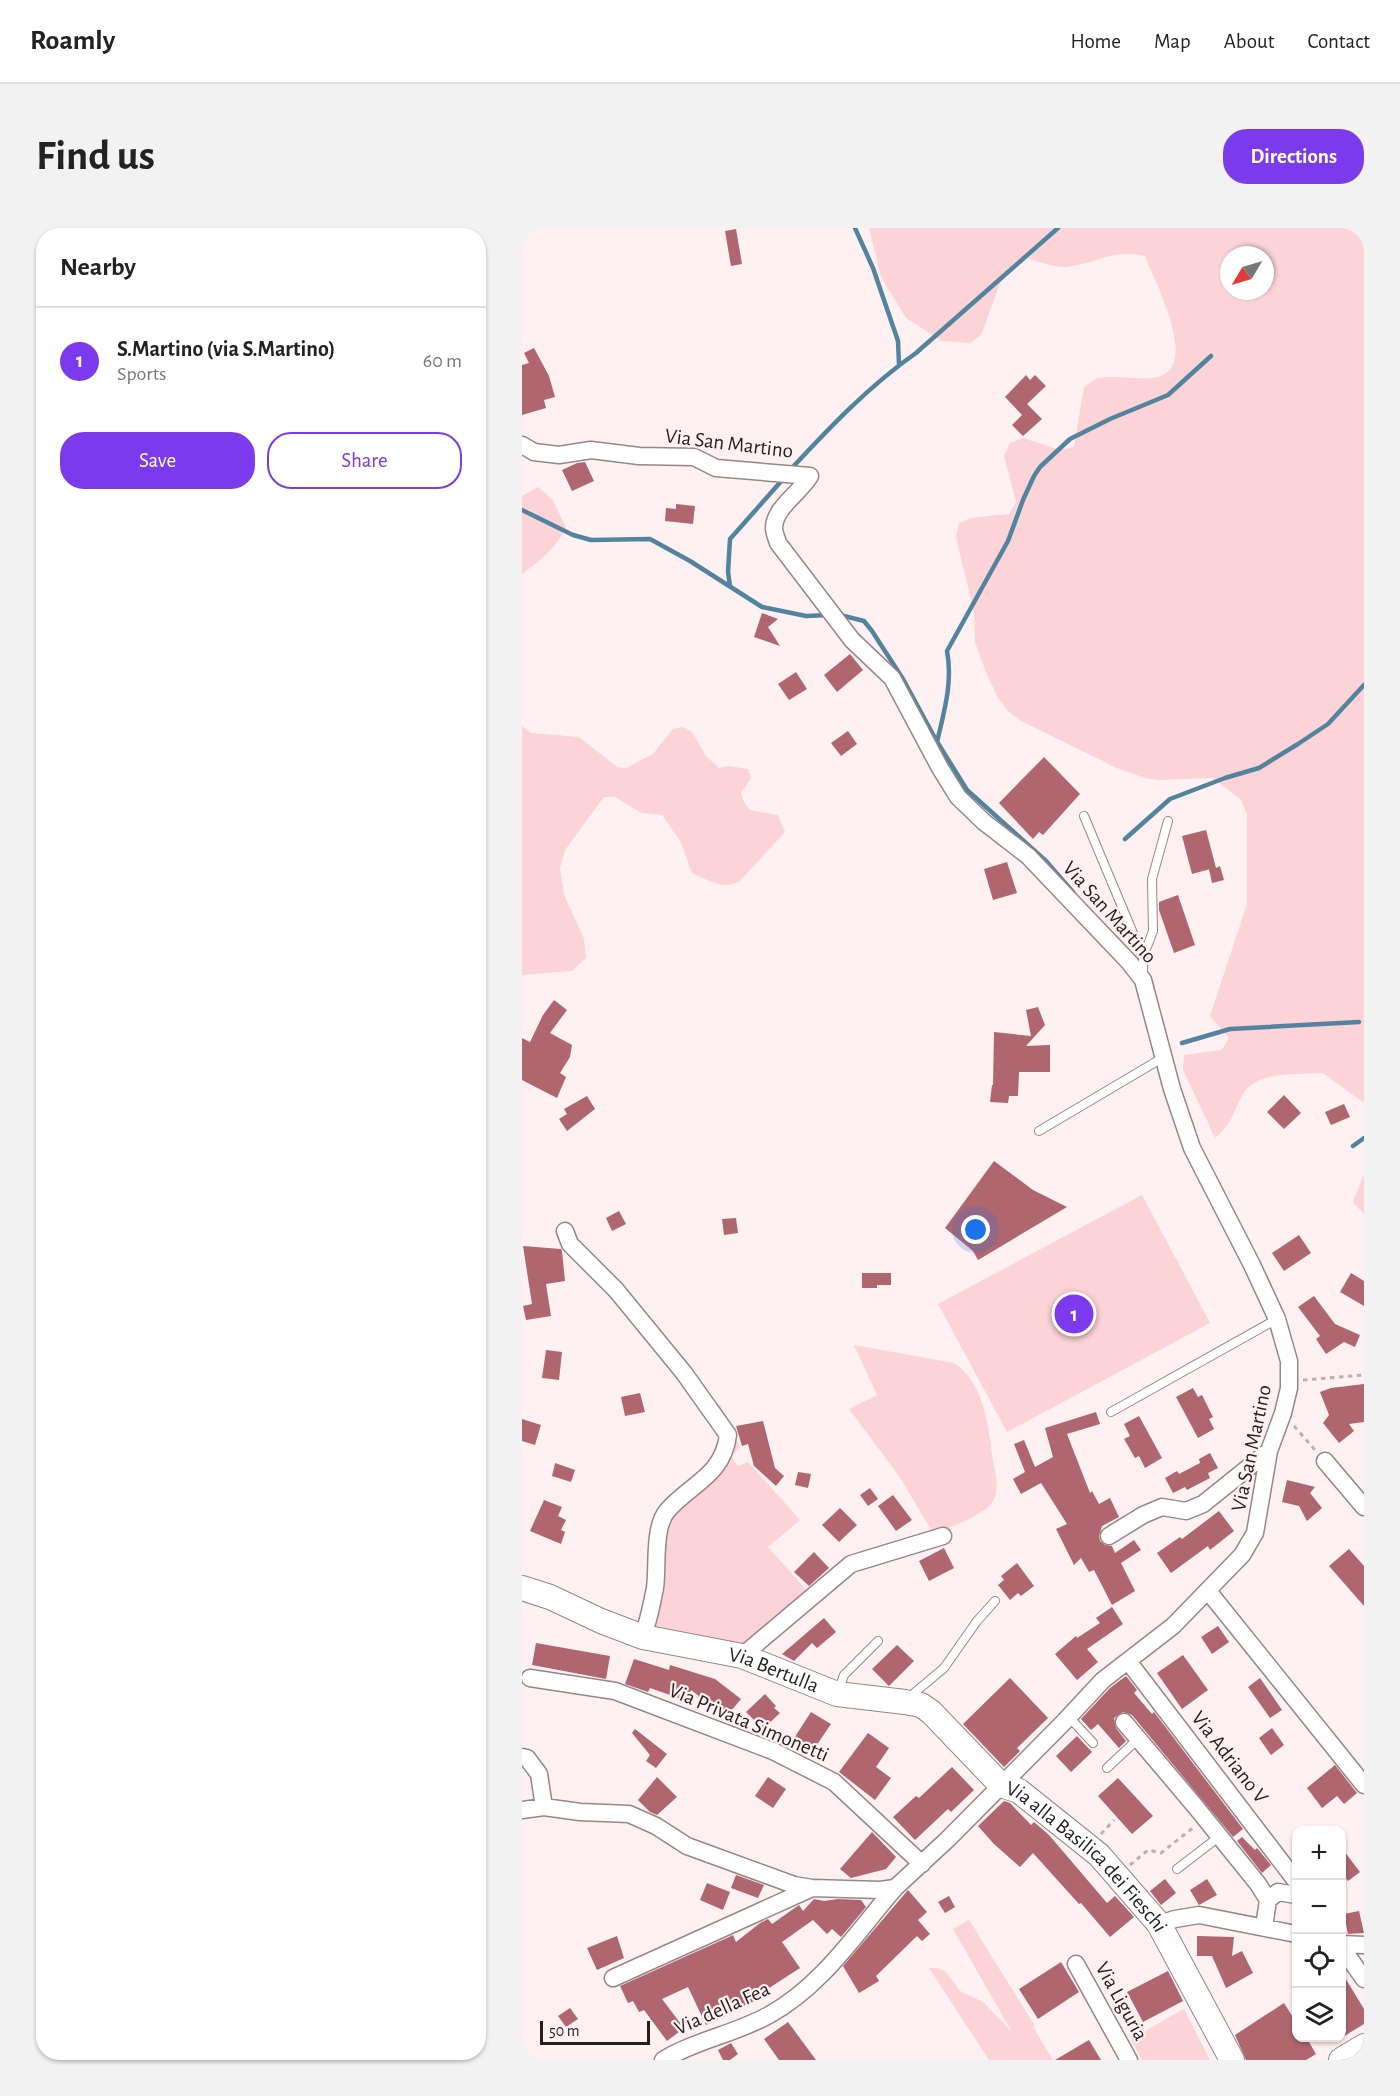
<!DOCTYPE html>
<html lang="en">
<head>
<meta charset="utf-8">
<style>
	body { margin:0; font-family:"Alegreya Sans",sans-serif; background:#f2f2f2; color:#222 }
	.controls { position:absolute; right:18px; bottom:18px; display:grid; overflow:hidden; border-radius:12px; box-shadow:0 2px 4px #0004 }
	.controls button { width:54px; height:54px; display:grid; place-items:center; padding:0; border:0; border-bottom:2px solid #e0e0e0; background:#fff; color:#222; font:30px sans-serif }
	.compass { position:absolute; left:698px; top:18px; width:54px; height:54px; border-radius:50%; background:#fff; box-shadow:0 2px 4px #0004; rotate:232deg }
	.scale { position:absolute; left:18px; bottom:15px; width:110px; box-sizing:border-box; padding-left:6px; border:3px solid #241c1d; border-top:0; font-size:16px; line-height:21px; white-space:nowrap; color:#241c1d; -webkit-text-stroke:4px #fff1f2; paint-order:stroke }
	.you { position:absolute; left:454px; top:1002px; width:21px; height:21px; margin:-15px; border:4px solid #fff; border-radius:50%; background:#1a73e8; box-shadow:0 0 0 9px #1a73e833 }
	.badge { display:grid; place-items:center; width:39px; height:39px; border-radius:50%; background:#7c3aed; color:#fff; font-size:20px; font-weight:700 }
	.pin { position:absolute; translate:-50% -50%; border:3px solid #fff; box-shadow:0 2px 6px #0006 }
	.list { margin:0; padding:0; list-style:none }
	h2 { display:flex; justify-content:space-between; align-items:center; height:78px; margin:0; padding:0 24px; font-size:26px }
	h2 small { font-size:20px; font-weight:400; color:#767676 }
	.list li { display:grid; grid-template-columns:39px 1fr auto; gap:18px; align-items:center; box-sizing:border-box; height:108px; padding:0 24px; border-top:2px solid #e0e0e0 }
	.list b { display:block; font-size:22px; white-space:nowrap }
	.list p { margin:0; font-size:20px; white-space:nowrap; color:#767676 }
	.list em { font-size:20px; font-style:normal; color:#767676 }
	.actions { display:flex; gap:12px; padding:18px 24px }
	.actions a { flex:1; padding:14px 0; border:2px solid #7c3aed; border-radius:24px; text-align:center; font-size:21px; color:#7c3aed }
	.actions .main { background:#7c3aed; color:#fff }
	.icon { flex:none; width:33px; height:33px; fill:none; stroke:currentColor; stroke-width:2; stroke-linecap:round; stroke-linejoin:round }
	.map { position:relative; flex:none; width:842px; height:1832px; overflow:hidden; border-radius:24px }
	header { display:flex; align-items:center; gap:36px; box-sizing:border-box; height:84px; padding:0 30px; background:#fff; border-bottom:2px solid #e0e0e0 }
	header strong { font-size:28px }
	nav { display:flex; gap:33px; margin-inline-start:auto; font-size:21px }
	.intro { display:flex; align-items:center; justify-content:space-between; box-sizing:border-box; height:144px; padding:0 36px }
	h1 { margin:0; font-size:42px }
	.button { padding:15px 27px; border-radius:24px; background:#7c3aed; color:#fff; font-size:21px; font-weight:700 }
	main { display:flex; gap:36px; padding:0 36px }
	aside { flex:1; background:#fff; border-radius:24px; box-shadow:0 2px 4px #0004 }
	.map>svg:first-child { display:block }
</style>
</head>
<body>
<header>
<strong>Roamly</strong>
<nav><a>Home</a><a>Map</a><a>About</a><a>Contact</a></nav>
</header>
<div class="intro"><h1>Find us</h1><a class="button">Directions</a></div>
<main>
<aside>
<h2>Nearby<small></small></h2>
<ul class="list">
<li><span class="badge">1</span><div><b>S.Martino (via S.Martino)</b><p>Sports</p></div><em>60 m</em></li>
</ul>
<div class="actions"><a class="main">Save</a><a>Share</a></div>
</aside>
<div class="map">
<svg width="842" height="1832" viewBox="0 0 842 1832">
	<rect width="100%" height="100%" fill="#fff1f2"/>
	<path fill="#fcd3d7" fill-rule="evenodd" d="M347,0H842V875L801,845C776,847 733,842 720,868C710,886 710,896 693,910L661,842L662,827L700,822L707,810L688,788L725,676V586L719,572L691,550L636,552L623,550L595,540L499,493L486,483L476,470L463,442L453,414L452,383L434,310L437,295L449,290L487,286L494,274L482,228L488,215L501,210L538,222L552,219L562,159C565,157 570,153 574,151C586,146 615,152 630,150C682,144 633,55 623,28C590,21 575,35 545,39C534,40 512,32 500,29L481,47L459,107L448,115L420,113L384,90L359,49ZM707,27H743V63H707Z
		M16,259L30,271L44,299C35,319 18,333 0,346V268Z
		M0,498L9,505L57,509L95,539L104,540L131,526L151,501L161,499L170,504L184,528L197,540L207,538L226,541L229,550L219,565L222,574L228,582L256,587L263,604L218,653C201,663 187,652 170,645L159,614L140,587L120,585L93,569H82L43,622L38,640L42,667L62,711L64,730L50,743L0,747Z
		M842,946V986L831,974Z
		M620,967L688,1095L485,1204L416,1076Z
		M332,1117L432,1135C463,1155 466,1199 471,1232C473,1245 478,1261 471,1273C463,1287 430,1298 415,1305L410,1303L377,1248L327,1181L355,1167Z
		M198,1176L218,1219L209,1229L216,1238L226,1234L278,1292L246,1319L287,1365L224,1415L217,1418L132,1400L141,1299L207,1221L192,1179Z
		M447,1692L513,1798L511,1799L531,1832H467L407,1740H416L424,1744L438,1763L461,1774L490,1804L431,1701Z
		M662,1781L688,1832H620L609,1811Z"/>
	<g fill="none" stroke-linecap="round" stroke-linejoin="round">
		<path stroke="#52849f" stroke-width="4.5" d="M333,0L351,40L376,113L377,137
			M269,241C308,199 347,158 394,125L536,0
			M0,282L51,307L69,312L128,311L168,333L240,379L284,388L307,387
			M208,358L206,344L208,311L262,250
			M318,387L342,393L350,403L381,451L414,512L445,562L524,633L551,664
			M415,514C422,484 431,454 425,423L486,313L501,272L512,248L518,239L548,211L588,191L646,167L689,128
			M603,611L648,571L703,550L737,540L776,516L806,496L842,457
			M660,815L708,801L837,794
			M831,918L842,910"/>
	</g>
	<path fill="#af666f" d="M214,1L220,36L209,38L203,3Z
		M12,120L27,148L33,169L22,172L24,180L0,187V137L7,135L2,125Z
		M504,147L508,152L513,147L524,158L505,176L520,191L501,208L490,197L500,187L483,169Z
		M63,234L72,253L50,263L40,242L55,235Z
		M154,276L173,278L171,296L143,293L144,280L154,281Z
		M240,385L256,391L246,399L258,418L232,409Z
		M328,426L341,442L315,464L302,447Z
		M274,444L285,461L267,472L256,456Z
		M326,503L335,516L319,528L309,515Z
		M522,529L558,566L521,607L517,604L511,611L477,575Z
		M684,602L694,640L698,638L702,652L690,655L687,641L692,640L670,646L660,608Z
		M485,634L495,665L471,672L462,641Z
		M656,667L673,717L652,725L637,682V674Z
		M32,772L45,782L28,805L50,817L48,829L38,845L44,849L35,870L0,852V810L8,814L21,787Z
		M516,779L523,797L504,818L528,817V844H497L496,868H487L486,875L468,874L470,857H471L472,804L509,808L504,782Z
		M762,867L779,885L762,901L745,884Z
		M65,868L73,881L45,903L37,891L45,886L42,881Z
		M822,876L828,889L809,897L803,884Z
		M472,933L511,962L545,979L456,1032L451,1023L423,1000Z
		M97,983L104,996L90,1003L84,990Z
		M214,990L216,1005L202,1007L200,991Z
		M777,1007L789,1025L762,1043L750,1025Z
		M1,1018L39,1021L40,1023L43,1053L24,1056L29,1088L4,1092L1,1078L10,1076Z
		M340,1045H369V1057H355V1060H340Z
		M829,1045L842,1053V1078L818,1064Z
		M792,1068L813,1096L838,1107L833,1119L822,1114L804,1126L794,1111L798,1108L776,1079Z
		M24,1122L40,1124L37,1152L20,1150Z
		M842,1156V1194L827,1196L832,1203L817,1215L801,1195L807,1187L798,1164L809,1160Z
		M671,1160L676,1169L680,1167L691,1189L687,1191L692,1201L676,1210L654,1169Z
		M118,1165L123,1184L103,1188L99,1169Z
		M574,1184L578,1196L545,1206L568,1265L570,1263L577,1276L588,1270L597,1289L580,1298L577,1308L578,1313L583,1317L590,1318L593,1325L612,1312L619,1322L599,1335L613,1363L590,1377L572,1342L567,1344L559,1330L552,1337L534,1301L545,1296L519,1255L499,1266L491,1251L503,1244L492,1216L502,1212L513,1239L531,1229L523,1200Z
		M617,1188L640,1230L623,1240L617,1228L613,1230L602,1211L608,1208L602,1196Z
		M0,1191L19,1197L13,1217L0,1213Z
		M241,1193L253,1240L262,1248L254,1258L232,1238L226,1216L220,1218L214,1198Z
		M688,1225L696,1240L686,1245L688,1250L665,1262L663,1259L651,1265L643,1250L655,1243L657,1246L678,1235L677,1231Z
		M33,1235L53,1242L49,1254L30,1248Z
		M276,1244L289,1246L286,1260L273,1257Z
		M765,1252L793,1259L788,1265L800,1280L785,1293L777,1278L760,1274Z
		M348,1260L356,1271L346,1278L338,1267Z
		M371,1267L390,1292L374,1303L356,1278Z
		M22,1272L40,1279L36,1288L44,1292L39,1302L43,1304L39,1316L8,1303Z
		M318,1280L335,1297L317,1314L300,1297Z
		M697,1283L712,1303L688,1322L686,1318L649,1345L635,1325L658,1309L660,1311Z
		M422,1320L432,1340L407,1353L397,1333Z
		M827,1321L842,1338V1378L807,1338Z
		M292,1324L307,1340L287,1358L272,1344Z
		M495,1335L512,1358L499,1368L496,1365L488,1372L476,1357L482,1352L479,1348Z
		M590,1379L601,1396L565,1421L576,1434L555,1452L533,1426L554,1408L555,1410L578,1395L574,1390Z
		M302,1390L314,1404L295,1420L290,1415L272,1433L260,1426Z
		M696,1398L707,1414L690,1426L679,1409Z
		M14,1415L88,1428L84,1451L10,1437Z
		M375,1417L392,1433L367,1458L350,1441Z
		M661,1427L686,1462L660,1481L635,1445Z
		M112,1431L147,1442L148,1437L193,1451L219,1471L204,1489L169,1462L165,1473L128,1460L126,1464L103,1456Z
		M604,1448L615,1462L612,1465L630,1486L632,1484L721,1601L711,1609L610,1487L601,1484L592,1490L594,1500L604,1513L597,1520L576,1496L569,1502L559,1491L588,1460Z
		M488,1450L526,1490L495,1520L498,1523L482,1539L441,1496Z
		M738,1450L760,1482L748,1490L726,1459Z
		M243,1466L254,1478L252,1480L258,1485L241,1501L224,1484Z
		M289,1484L309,1496L288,1527L269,1515Z
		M750,1500L762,1517L749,1527L737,1510Z
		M113,1501L145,1526L134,1540L124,1533L128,1527L110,1505Z
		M346,1505L367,1520L354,1539L369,1550L353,1572L317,1544Z
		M555,1508L570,1524L549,1544L534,1528Z
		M813,1537L835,1565L822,1576L815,1568L800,1580L785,1560Z
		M430,1539L452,1562L429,1584L426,1581L393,1612L371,1589L394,1568L397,1570Z
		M135,1549L155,1569L135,1587L128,1584L116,1572Z
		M246,1549L264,1561L251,1580L233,1568Z
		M596,1550L631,1588L610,1606L576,1568Z
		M482,1573L488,1575L509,1597L512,1594L527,1607L585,1675L593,1668L612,1689L588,1709L559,1675L557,1676L511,1625L498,1639L472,1616L456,1598Z
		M350,1604L374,1629L364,1641L329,1650L318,1641Z
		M720,1609L733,1622L735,1620L749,1637L740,1645L715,1613Z
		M819,1619L838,1644L826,1653L819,1644Z
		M214,1647L242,1657L236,1670L209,1660Z
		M643,1651L654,1665L639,1677L628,1663Z
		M685,1651L695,1667L677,1677L668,1662Z
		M185,1655L208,1664L201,1682L178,1672Z
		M386,1662L405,1684L396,1692L408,1706L400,1713L395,1708L354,1748L357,1753L337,1765L321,1738Z
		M427,1668L433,1679L423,1685L416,1674Z
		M292,1671L302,1673L316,1671L339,1672L344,1679L319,1709L310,1701L305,1706L291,1692L260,1714L278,1740L244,1762L246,1767L207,1784L208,1786L184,1797L166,1759L140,1771L162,1800L145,1813L122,1782L117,1784L111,1773L106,1775L98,1758L207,1709L211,1707L214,1714L238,1695L246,1691L250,1696L277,1677L281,1683Z
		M837,1683L842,1705L826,1706L822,1686Z
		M95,1708L102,1730L75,1742L65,1720Z
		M675,1708L712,1709L710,1728L720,1723L731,1745L704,1760L690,1728H675Z
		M539,1734L557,1764L516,1791L497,1761Z
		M646,1743L661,1773L621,1794L605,1764Z
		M819,1743L842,1781V1796L819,1810Z
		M762,1775L774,1794V1809H784L794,1826L784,1832H724L713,1807Z
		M48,1780L56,1791L44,1799L36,1788Z
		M266,1794L294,1832H257L242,1811Z
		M567,1812L579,1832H533Z
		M209,1815L216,1826L208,1832H201L196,1822Z"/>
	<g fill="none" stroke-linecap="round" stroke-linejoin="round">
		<defs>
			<path id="lane" d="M562,588L621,729V749
				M621,729L631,703L630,651L646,593
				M517,903L642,829
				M589,1184L755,1091
				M316,1463L322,1447L356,1413
				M385,1471L422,1440L455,1393L473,1373
				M547,1489L571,1515
				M585,1540L616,1511
				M655,1641L698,1608"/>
			<path id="street" d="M0,217L12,224L37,227L69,222L117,228L172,229L194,240L288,248C278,265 252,280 252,300C252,305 255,311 256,315L330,412L370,450L418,540L436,569L462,594L506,628L607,734L621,752L650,861L670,920L730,1037L755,1091L767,1133V1160L761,1185L747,1223L733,1305L720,1327L651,1398L581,1452L541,1495L426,1611L373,1660L358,1662L290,1660L272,1657L165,1618L134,1598L107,1586L58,1584L22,1579L0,1582
				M43,1003L48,1016L94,1062L162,1145L206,1207C201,1248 168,1256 145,1283C131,1300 136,1339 133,1360C130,1376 126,1393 121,1409
				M803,1233L842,1279
				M587,1308L621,1287L640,1279L664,1283L681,1276L747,1223
				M686,1363L842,1557
				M220,1428L329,1336L421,1308
				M606,1433L774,1653
				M8,1450L93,1463L251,1523L312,1554L400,1636
				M602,1494L673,1578L736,1656L746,1672L742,1699
				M0,1529L5,1530L17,1546L22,1579
				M746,1672L756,1664L774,1667
				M637,1696L653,1691L677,1687L774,1706
				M820,1716L842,1717
				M820,1720L842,1751
				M554,1736L607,1832
				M91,1750L290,1660
				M141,1832C174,1812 213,1806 247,1787C300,1758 334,1705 373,1660"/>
			<g id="secondary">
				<path id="s1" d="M0,1360L28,1369L79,1393L121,1409L220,1428L315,1466L383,1474L399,1477L409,1484L479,1557L497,1563L577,1627L637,1696L710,1832"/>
				<path d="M819,1832L842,1818"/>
			</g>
		</defs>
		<use href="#lane" stroke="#998587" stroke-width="10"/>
		<use href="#street" stroke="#998587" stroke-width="19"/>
		<use href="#secondary" stroke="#998587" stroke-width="26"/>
		<path stroke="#bcb0b1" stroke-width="3" stroke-dasharray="4.5 4.5" stroke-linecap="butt" d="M781,1152L842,1147
			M772,1198L794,1223
			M579,1606L592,1592
			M608,1637L626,1622L639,1625L672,1599"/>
		<use href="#lane" stroke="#fff" stroke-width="8"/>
		<use href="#street" stroke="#fff" stroke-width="16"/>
		<use href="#secondary" stroke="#fff" stroke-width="24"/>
	</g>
	<g text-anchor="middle" stroke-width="4.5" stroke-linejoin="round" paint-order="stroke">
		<g font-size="21" fill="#241c1d" stroke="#fff1f2">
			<text transform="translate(207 215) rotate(7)" y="7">Via San Martino</text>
			<text transform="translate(588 684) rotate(48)" y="7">Via San Martino</text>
			<text transform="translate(729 1220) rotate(-78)" y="7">Via San Martino</text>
			<text dy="7" stroke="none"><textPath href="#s1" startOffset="266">Via Bertulla</textPath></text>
			<text transform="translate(227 1494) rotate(23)" y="7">Via Privata Simonetti</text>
			<text transform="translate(708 1529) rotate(52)" y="7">Via Adriano V</text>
			<text dy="7" stroke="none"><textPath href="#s1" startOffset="645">Via alla Basilica dei Fieschi</textPath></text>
			<text transform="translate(600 1773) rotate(61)" y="7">Via Liguria</text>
			<text transform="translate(200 1780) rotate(-24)" y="7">Via della Fea</text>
		</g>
	</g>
</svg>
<div class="controls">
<button>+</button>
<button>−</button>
<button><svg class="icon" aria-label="locate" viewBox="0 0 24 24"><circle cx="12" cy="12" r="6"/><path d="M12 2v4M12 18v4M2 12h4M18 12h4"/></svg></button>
<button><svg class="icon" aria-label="layers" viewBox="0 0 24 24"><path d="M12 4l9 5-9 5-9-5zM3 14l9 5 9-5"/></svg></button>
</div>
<svg class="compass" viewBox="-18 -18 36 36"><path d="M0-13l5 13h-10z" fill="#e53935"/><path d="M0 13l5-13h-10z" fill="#767676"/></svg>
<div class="scale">50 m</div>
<div class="you"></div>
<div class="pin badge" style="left:552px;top:1086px">1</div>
</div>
</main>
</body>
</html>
